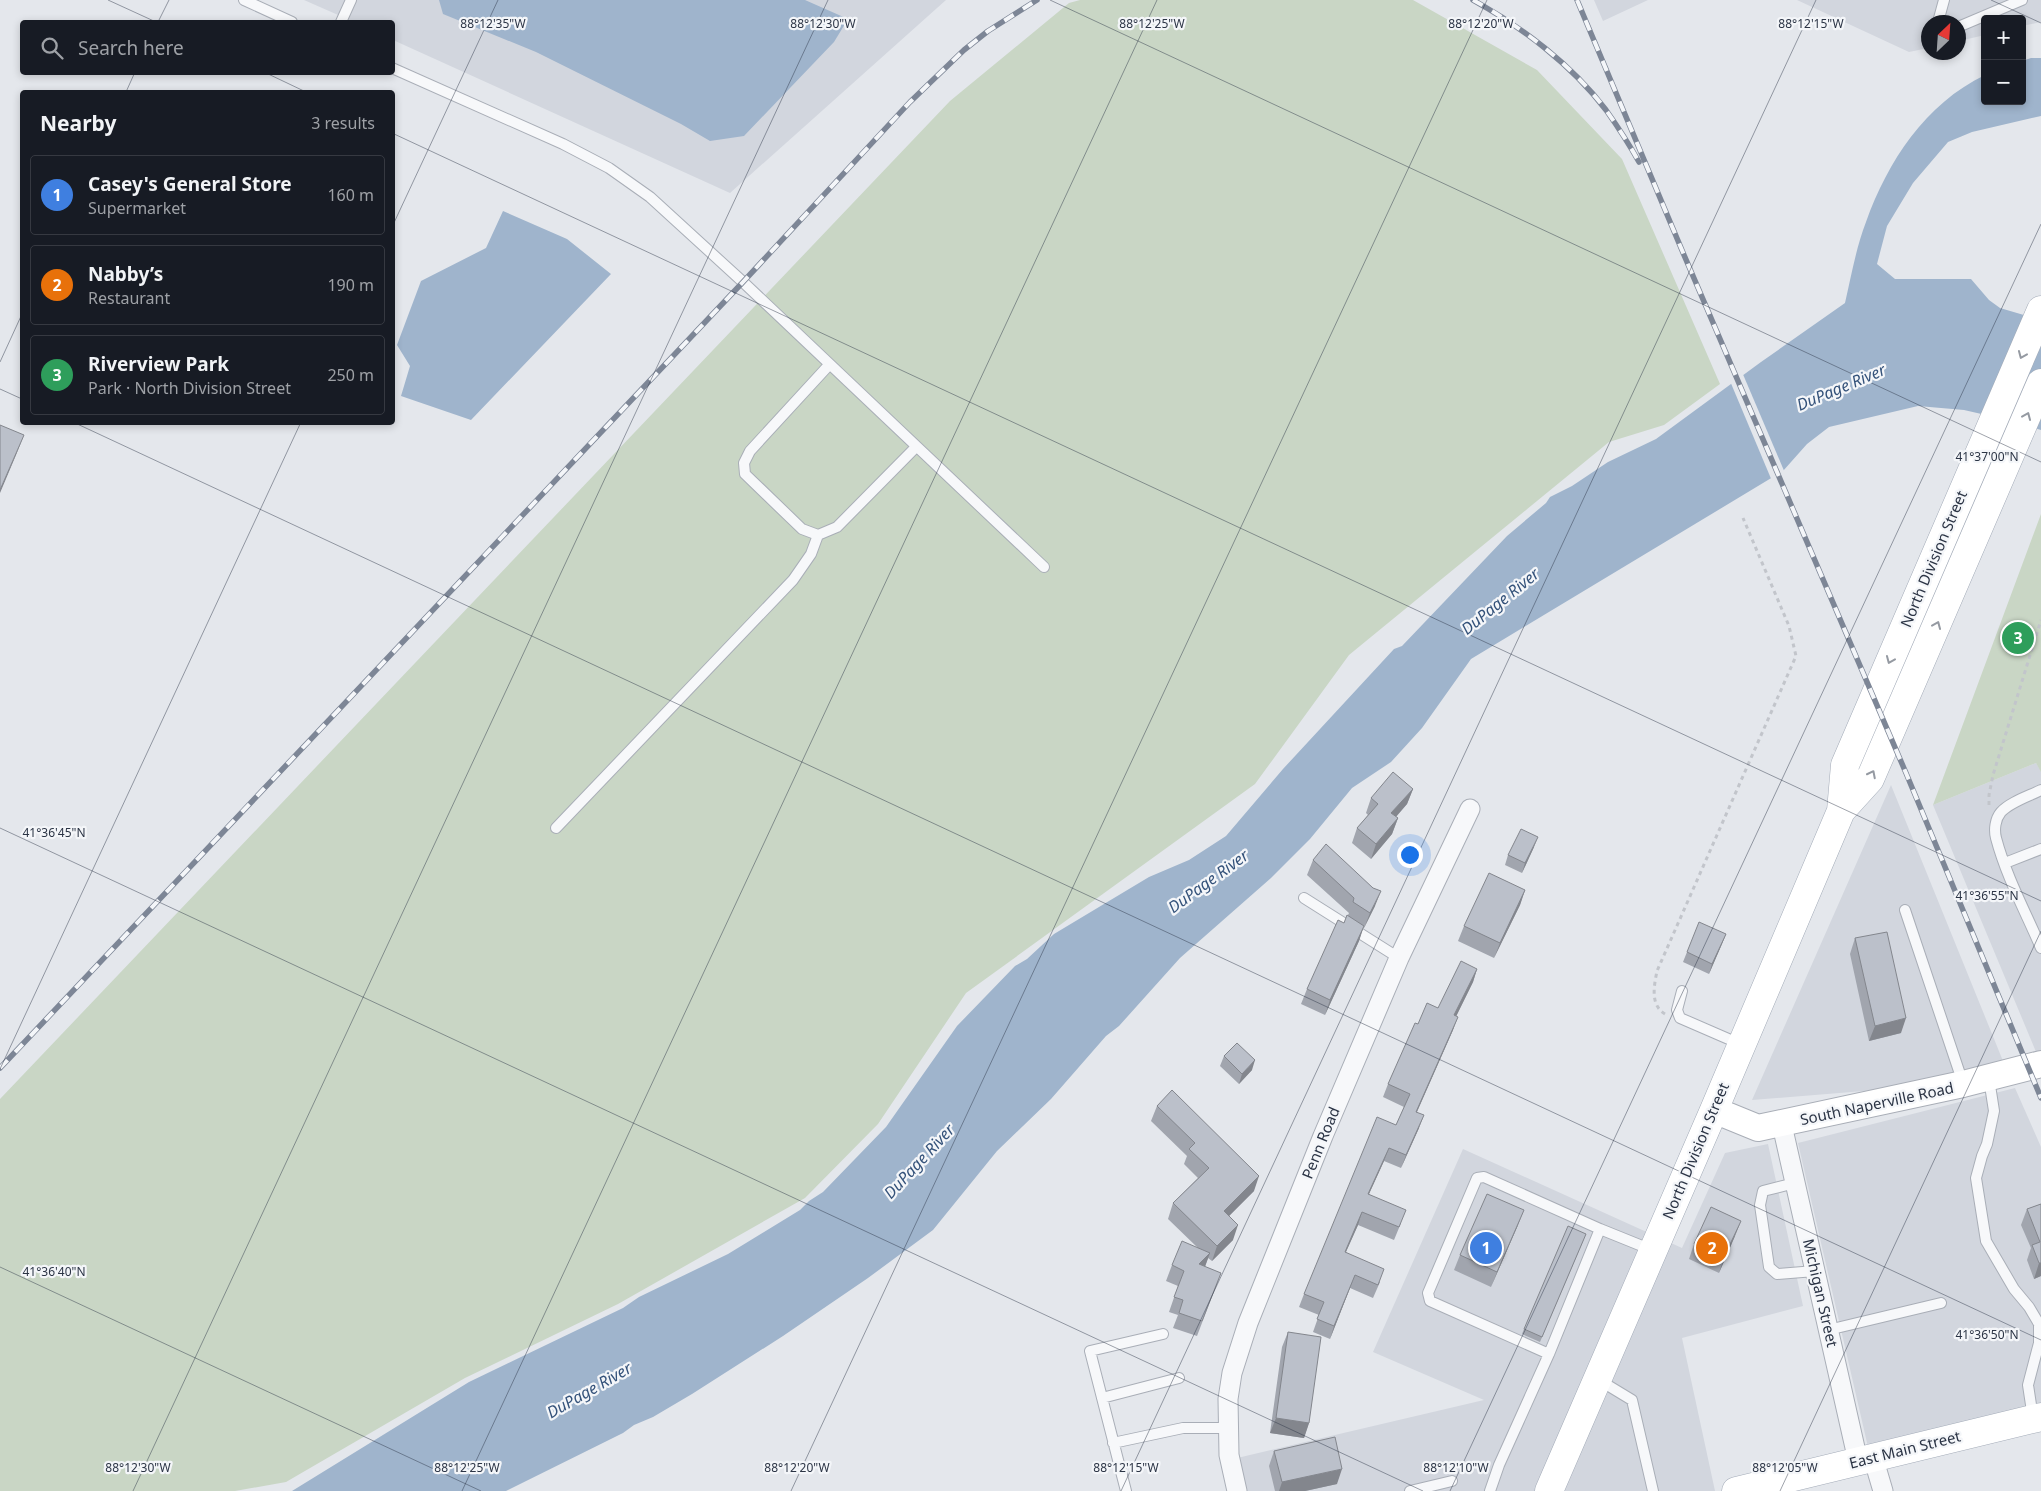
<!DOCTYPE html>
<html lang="en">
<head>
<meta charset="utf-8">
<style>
	body { margin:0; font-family:"Noto Sans",sans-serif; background:#242831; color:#f1f3f6 }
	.controls { position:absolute; right:15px; top:15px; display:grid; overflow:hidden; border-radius:5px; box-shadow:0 2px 8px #0003 }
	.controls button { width:45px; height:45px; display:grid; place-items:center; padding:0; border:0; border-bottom:1px solid #363941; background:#171b24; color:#f1f3f6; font:25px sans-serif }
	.compass { position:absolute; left:1921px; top:15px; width:45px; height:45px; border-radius:50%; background:#171b24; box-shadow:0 2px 8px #0003; rotate:25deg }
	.you { position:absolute; left:1409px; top:854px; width:18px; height:18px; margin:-12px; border:4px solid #fff; border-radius:50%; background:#1a73e8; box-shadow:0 0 0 8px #1a73e833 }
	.badge { display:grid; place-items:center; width:32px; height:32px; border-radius:50%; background:#ea580c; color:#fff; font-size:16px; font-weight:700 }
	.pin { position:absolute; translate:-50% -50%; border:2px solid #fff; box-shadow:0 1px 5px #0006 }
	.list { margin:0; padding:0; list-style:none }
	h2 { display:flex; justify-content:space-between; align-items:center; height:65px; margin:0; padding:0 20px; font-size:21px }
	h2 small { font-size:16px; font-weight:400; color:#9ea1a6 }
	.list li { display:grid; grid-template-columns:32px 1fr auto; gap:15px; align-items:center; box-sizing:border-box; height:80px; margin:0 10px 10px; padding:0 10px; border:1px solid #363941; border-radius:5px }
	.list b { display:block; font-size:19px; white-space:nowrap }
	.list p { margin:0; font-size:16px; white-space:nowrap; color:#9ea1a6 }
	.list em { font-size:16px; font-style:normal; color:#9ea1a6 }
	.icon { flex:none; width:28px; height:28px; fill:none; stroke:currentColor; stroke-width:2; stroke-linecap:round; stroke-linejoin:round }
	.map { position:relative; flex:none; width:2041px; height:1491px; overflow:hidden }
	.search { position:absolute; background:#171b24; box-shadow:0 2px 8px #0003; left:20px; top:20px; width:375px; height:55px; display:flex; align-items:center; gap:12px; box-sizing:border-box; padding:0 18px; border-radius:5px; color:#9ea1a6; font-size:19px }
	.panel { position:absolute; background:#171b24; box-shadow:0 2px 8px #0003; left:20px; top:90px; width:375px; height:335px; border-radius:5px }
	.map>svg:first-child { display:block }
</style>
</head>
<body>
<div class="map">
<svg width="2041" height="1491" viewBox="0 0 2041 1491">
	<rect width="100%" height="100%" fill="#e4e7ec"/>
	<path fill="#d2d6de" d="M304,0H946L730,193L393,40L392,22H354Z
		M1594,0H1648L1603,21Z
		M1797,0H2041V22L2022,26V19H1985V35L1959,41L1958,22H1928V48L1909,52Z
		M2036,763L2041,771V1058L2039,1059L1933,805Z
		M1891,785L2003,1061L1876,1090L1752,1100Z
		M2015,1088L2041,1147V1405L1868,1447L1798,1143Z
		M1768,1144L1803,1306L1682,1338L1715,1491H1242L1233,1459L1484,1400L1373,1352L1463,1149L1682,1248L1725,1153Z"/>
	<path fill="#c9d6c5" d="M1080,0H1413L1537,70L1622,159L1720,384L1664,425L1609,442L1349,655L1255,784L966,993L878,1124L805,1198L618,1304L465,1378L286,1482L235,1491H0V1099L950,101L1069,3Z
		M1996,443L2002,445L1861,773L1855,770Z
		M2041,514V772L2036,763L1933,805Z"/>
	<path fill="#9fb4cc" d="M439,0H805L848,19L834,42L744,136L710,141L681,124L536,52L443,14Z
		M2031,58H2041V116L1972,132L1948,142L1913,183L1887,226L1877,264L1895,279H1971L1989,300L2000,308L2041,320V430L2012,421L1964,410L1918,406L1829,427L1807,444L1783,471L1471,659L1422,728L1391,762L1352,788L1310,839L1271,878L1180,958L1119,1026L1106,1036L1051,1099L997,1151L933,1230L868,1278L783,1336L692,1394L653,1417L634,1425L623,1433L506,1491H292L469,1382L623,1308L639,1297L728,1254L800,1210L809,1201L823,1192L886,1127L957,1026L1015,966L1027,959L1054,934L1149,877L1189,860L1226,836L1283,769L1394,649L1402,646L1507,536L1546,503L1550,497L1572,486L1608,462L1656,439L1761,362L1845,303C1851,277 1856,248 1866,222C1888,161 1925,104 1985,75V101H2022V61Z
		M503,211L567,239L611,274L471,420L401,396L410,366L397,345L421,281L486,248Z"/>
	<path fill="#e4e7ec" d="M1742,372L1785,473L1772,481L1730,381Z"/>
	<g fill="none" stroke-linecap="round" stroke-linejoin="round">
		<defs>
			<path id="service" d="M244,0L292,22
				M341,22L351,0
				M1938,22L1944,0
				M1958,27L2022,0
				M392,68L563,144L609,168L650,197L743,282L1044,567
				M829,365L750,451L744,463L745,474L802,529L818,535L837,527L916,447
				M2041,790C2029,796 2010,802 2001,812C1995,819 1994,830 1996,838C2006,876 2026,913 2041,948
				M556,828L793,580L811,554L818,535
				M2005,863L2041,849
				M1304,898L1399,958
				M1905,910L1963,1083
				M1682,991L1677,1010L1680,1018L1740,1044
				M1989,1079L1994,1111L1987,1144L1982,1156L1976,1178L1986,1241L2014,1289L2029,1307L2039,1324V1343L2028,1385L2033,1418
				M1795,1183L1763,1191L1760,1205L1769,1267L1777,1274L1815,1271
				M1828,1330L1941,1303
				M1549,1354L1430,1301L1428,1293L1477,1178L1484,1177L1600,1229
				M1599,1380L1632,1400L1653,1491
				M1102,1398L1179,1378
				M1113,1443L1183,1428H1227
				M1126,1491L1090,1351L1163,1334
				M1410,1491L1452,1481
				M1490,1491L1499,1465L1549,1354L1600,1229L1652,1250"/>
			<path id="minor" d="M1782,1125L1858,1461
				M1873,1457L1883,1491
				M1237,1491L1229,1455L1228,1399L1232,1373L1248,1323L1323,1136L1399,958L1470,809"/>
			<path id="secondary" d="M1714,1110L1758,1128L1963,1084L2041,1064"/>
			<path id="primary" d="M1841,811L1870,779L2041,383
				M1549,1491L1714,1110L1841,811L1845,765L2041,310
				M1736,1491L2041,1417"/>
		</defs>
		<use href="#service" stroke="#a9aeb7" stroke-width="12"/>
		<use href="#minor" stroke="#a9aeb7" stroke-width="21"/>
		<use href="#secondary" stroke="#a9aeb7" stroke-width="28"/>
		<use href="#primary" stroke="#a3abb8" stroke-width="29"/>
		<path stroke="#c2c5cb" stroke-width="3" stroke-dasharray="4 4" stroke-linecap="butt" d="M1989,805V795L1993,775L2041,620
			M1665,1014C1650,1005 1654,986 1657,971L1796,656L1789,626L1743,518"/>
		<use href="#service" stroke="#f7f8fa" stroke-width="10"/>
		<use href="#minor" stroke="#f7f8fa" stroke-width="19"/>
		<use href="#secondary" stroke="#fff" stroke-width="26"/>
		<use href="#primary" stroke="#fff" stroke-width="28"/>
		<defs>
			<path id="rail" d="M1473,0C1522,27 1572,65 1606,110C1618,127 1629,144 1639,162
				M1577,0L1684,255L1906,773L2041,1098
				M0,1068L743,282L910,102L964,50L988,31L1037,0"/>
		</defs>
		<use href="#rail" stroke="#7d8696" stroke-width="5.5"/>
		<use href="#rail" stroke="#f4f6f9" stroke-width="4" stroke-dasharray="11" stroke-linecap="butt"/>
	</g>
	<path fill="#a1a5ae" d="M1413,789L1407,804L1396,817L1398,818L1392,834L1371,859L1352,843L1357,828L1368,815L1366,813L1371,798Z
		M1534,847L1522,873L1505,865L1508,855Z
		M1313,860L1375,906L1364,928L1363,927L1359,941L1325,1015L1301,1004L1307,989L1344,923L1349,913L1307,875Z
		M1525,890L1520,905L1494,958L1458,941L1464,926Z
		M1726,934L1709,974L1683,962L1687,952Z
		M1855,938L1901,1033L1869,1041L1850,954Z
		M1477,969L1473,982L1456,1016L1453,1030L1417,1112L1419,1128L1401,1168L1384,1161L1369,1194L1401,1223L1394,1240L1358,1225L1346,1252L1380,1282L1373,1298L1350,1288L1330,1339L1313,1332L1319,1315L1299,1307L1304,1294L1396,1125L1404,1107L1383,1097L1388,1084L1418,1024L1438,1008Z
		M1224,1056L1252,1070L1239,1084L1220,1066Z
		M1157,1106L1254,1191L1229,1216L1233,1240L1212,1261L1208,1258L1205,1267L1221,1273L1197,1336L1173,1328L1178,1315L1169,1312L1178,1286L1166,1281L1172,1265L1198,1248L1168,1219L1173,1203L1198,1178L1184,1164L1187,1156L1151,1121Z
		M2041,1204V1276L2034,1279L2027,1260L2031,1248L2021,1225L2027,1209Z
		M1518,1225L1491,1287L1454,1270L1460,1255Z
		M1735,1236L1719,1273L1689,1259L1694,1244Z
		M1584,1239L1540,1342L1522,1334L1524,1329Z
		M1288,1332L1309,1423L1304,1438L1270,1433L1282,1347Z
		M1274,1451L1337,1484L1305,1491H1275L1269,1466Z"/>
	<path fill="#83868d" d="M24,435L16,455L0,493V490Z
		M1413,789L1407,804L1386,828L1391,813Z
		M1398,818L1392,834L1371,859L1376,844Z
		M1538,837L1534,847L1522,873L1525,863Z
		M1525,890L1520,905L1494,958L1500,943Z
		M1381,891L1375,906L1364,928L1370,913Z
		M1364,926L1359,941L1325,1015L1330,1000Z
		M1726,934L1722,944L1709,974L1712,964Z
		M1477,969L1473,982L1450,1029L1454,1015Z
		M1458,1017L1453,1030L1411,1125L1416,1112Z
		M1906,1018L1901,1033L1869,1041L1875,1026Z
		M1255,1060L1252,1070L1239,1084L1242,1074Z
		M1424,1115L1419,1128L1401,1168L1406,1155Z
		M1389,1148L1384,1161L1363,1207L1368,1194Z
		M1259,1176L1254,1191L1219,1226L1224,1211Z
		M1524,1210L1518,1225L1491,1287L1497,1272Z
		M1362,1212L1358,1225L1340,1265L1345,1252Z
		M1741,1221L1735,1236L1719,1273L1724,1257Z
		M1238,1225L1233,1240L1212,1261L1217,1246Z
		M1210,1253L1204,1269L1199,1264Z
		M2039,1263H2041V1276L2034,1279Z
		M1355,1275L1350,1288L1330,1339L1334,1326Z
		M1276,1418L1309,1423L1304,1438L1270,1433Z
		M1342,1469L1337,1484L1305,1491H1279L1282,1482Z"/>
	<path fill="#bbc0ca" stroke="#83868d" d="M0,425L24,435L0,490Z
		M1393,772L1413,789L1391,813L1398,818L1376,844L1357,828L1378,804L1371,798Z
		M1521,829L1538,837L1525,863L1508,855Z
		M1326,844L1373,888L1381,891L1370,913L1353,902L1354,898L1313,860Z
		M1489,873L1525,890L1500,943L1464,926Z
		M1347,915L1364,926L1330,1000L1307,989L1338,920L1344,923Z
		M1699,922L1726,934L1712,964L1687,952Z
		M1887,932L1906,1018L1875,1026L1855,938Z
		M1461,961L1477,969L1454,1015L1458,1017L1416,1112L1424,1115L1406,1155L1389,1148L1368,1194L1406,1210L1399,1227L1362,1212L1345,1252L1384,1269L1378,1285L1355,1275L1334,1326L1317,1319L1324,1302L1304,1294L1377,1117L1396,1125L1410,1094L1388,1084L1415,1023L1418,1024L1427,1003L1438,1008Z
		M1237,1043L1255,1060L1242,1074L1224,1056Z
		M1172,1090L1259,1176L1224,1211L1238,1225L1217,1246L1173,1203L1209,1168L1189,1149L1195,1143L1157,1106Z
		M1487,1194L1524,1210L1497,1272L1460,1255Z
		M2041,1204V1263H2039L2032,1245L2040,1242L2027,1209Z
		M1711,1207L1741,1221L1724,1257L1694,1244Z
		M1568,1226L1586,1234L1542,1337L1524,1329Z
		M1182,1241L1210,1253L1199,1264L1221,1273L1202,1321L1179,1313L1183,1300L1174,1297L1184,1271L1172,1265Z
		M1288,1332L1321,1337L1309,1423L1276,1418Z
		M1335,1437L1342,1469L1282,1482L1274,1451Z"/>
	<defs><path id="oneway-chevron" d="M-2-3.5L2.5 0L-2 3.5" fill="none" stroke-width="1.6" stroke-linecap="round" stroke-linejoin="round" transform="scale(1.25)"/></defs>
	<g stroke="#959aa2">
		<use href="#oneway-chevron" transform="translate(2022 355) rotate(113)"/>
		<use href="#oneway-chevron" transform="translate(2027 416) rotate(-67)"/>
		<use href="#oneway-chevron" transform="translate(1937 625) rotate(-67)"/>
		<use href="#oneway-chevron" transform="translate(1890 660) rotate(113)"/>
		<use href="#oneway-chevron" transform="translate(1872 774) rotate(-63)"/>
	</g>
	<path fill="none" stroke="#2b3445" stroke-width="1" stroke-opacity="0.45" d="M108,0L156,22M1050,0L2041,462M1991,0L2041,23M158,22L169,0M264,72L306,92M126,92L135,72M392,133L2041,901M392,227L498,0M0,362L22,314M0,389L22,399M73,422L2041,1340M0,828L1423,1491M0,1069L301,422M0,1267L481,1491M133,1491L828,0M462,1491L1157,0M791,1491L1487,0M1121,1491L1816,0M1450,1491L2041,224M1780,1491L2041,931"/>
	<g text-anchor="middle" stroke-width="4.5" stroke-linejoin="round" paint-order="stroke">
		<g font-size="15" fill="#2b3445" stroke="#f4f6f9">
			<text transform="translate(1934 559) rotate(-67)" y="5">North Division Street</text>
			<text transform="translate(1877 1104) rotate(-12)" y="5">South Naperville Road</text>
			<text transform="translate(1321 1143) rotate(-68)" y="5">Penn Road</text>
			<text transform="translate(1696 1151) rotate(-67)" y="5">North Division Street</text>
			<text transform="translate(1820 1293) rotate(77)" y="5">Michigan Street</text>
			<text transform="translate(1905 1450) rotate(-14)" y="5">East Main Street</text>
		</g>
		<g font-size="16" font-style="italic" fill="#34527a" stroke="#f4f6f9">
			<text transform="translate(1841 387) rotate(-23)" y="6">DuPage River</text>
			<text transform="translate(1500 601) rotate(-39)" y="6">DuPage River</text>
			<text transform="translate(1208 881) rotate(-36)" y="6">DuPage River</text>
			<text transform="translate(919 1161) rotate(-47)" y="6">DuPage River</text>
			<text transform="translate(589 1390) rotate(-30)" y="6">DuPage River</text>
		</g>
	</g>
	<g font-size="12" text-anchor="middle" fill="#2b3445" stroke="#f4f6f9" stroke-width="4.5" stroke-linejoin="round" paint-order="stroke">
		<text x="493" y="28">88°12'35"W</text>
		<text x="823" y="28">88°12'30"W</text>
		<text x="1152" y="28">88°12'25"W</text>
		<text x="1481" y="28">88°12'20"W</text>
		<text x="1811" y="28">88°12'15"W</text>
		<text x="1987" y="461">41°37'00"N</text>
		<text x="54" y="837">41°36'45"N</text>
		<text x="1987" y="900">41°36'55"N</text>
		<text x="54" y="1276">41°36'40"N</text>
		<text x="1987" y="1339">41°36'50"N</text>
		<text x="138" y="1472">88°12'30"W</text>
		<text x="467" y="1472">88°12'25"W</text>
		<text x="797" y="1472">88°12'20"W</text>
		<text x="1126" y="1472">88°12'15"W</text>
		<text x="1456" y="1472">88°12'10"W</text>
		<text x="1785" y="1472">88°12'05"W</text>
	</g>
</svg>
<div class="controls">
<button>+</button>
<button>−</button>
</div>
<svg class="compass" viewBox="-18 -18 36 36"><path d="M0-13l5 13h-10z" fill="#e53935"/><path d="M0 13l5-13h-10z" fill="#9ea1a6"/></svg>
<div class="you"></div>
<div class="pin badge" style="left:1486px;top:1248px;background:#3f7fe0">1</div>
<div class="pin badge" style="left:1712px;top:1248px;background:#e8710a">2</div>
<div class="pin badge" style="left:2018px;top:638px;background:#2e9e5b">3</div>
<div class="search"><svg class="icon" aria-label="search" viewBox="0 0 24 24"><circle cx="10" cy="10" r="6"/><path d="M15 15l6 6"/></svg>Search here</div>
<section class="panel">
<h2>Nearby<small>3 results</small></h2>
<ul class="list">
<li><span class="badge" style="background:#3f7fe0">1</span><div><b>Casey's General Store</b><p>Supermarket</p></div><em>160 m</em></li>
<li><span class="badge" style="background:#e8710a">2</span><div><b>Nabby’s</b><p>Restaurant</p></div><em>190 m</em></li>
<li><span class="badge" style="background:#2e9e5b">3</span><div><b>Riverview Park</b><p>Park · North Division Street</p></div><em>250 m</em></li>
</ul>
</section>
</div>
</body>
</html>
